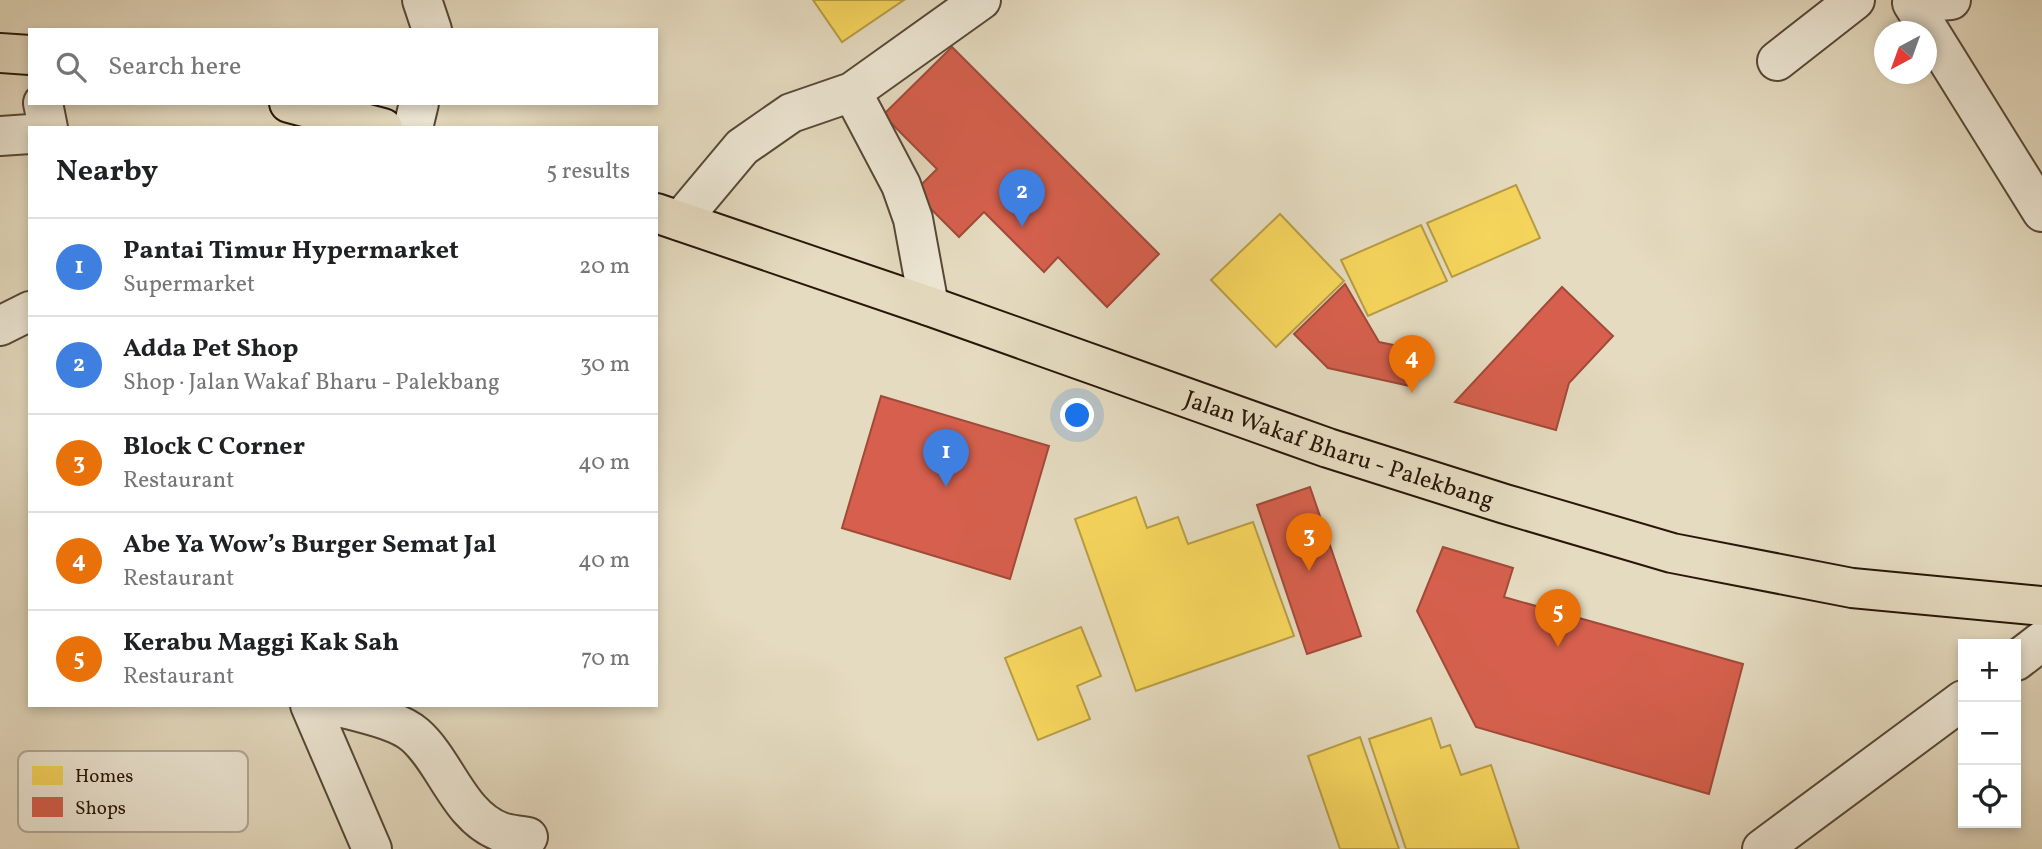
<!DOCTYPE html>
<html lang="en">
<head>
<meta charset="utf-8">
<style>
	body { margin:0; font-family:Vollkorn,serif; background:#f2f2f2; color:#202124 }
	.controls { position:absolute; right:21px; bottom:21px; display:grid; overflow:hidden; border-radius:0px; box-shadow:0 4px 10px #0003 }
	.controls button { width:63px; height:63px; display:grid; place-items:center; padding:0; border:0; border-bottom:2px solid #e0e0e0; background:#fff; color:#202124; font:35px sans-serif }
	.compass { position:absolute; left:1874px; top:21px; width:63px; height:63px; border-radius:50%; background:#fff; box-shadow:0 4px 10px #0003; rotate:221deg }
	.you { position:absolute; left:1078px; top:416px; width:24px; height:24px; margin:-18px; border:5px solid #fff; border-radius:50%; background:#1a73e8; box-shadow:0 0 0 10px #1a73e833 }
	.badge { display:grid; place-items:center; width:46px; height:46px; border-radius:50%; background:#8f2418; color:#fff; font-size:23px; font-weight:700 }
	.pin { position:absolute; translate:-50% -58px; filter:drop-shadow(0 2px 4px #0008) }
	.pin::after { content:''; position:absolute; top:37px; width:24px; height:21px; background:inherit; clip-path:polygon(0 0,100% 0,50% 100%) }
	.list { margin:0; padding:0; list-style:none }
	h2 { display:flex; justify-content:space-between; align-items:center; height:91px; margin:0; padding:0 28px; font-size:30px }
	h2 small { font-size:23px; font-weight:400; color:#757577 }
	.list li { display:grid; grid-template-columns:46px 1fr auto; gap:21px; align-items:center; box-sizing:border-box; height:98px; padding:0 28px; border-top:2px solid #e0e0e0 }
	.list b { display:block; font-size:26px; white-space:nowrap }
	.list p { margin:0; font-size:23px; white-space:nowrap; color:#757577 }
	.list em { font-size:23px; font-style:normal; color:#757577 }
	.icon { flex:none; width:38px; height:38px; fill:none; stroke:currentColor; stroke-width:2; stroke-linecap:round; stroke-linejoin:round }
	.map { position:relative; flex:none; width:2042px; height:849px; overflow:hidden }
	.search { position:absolute; background:#fff; box-shadow:0 4px 10px #0003; left:28px; top:28px; width:630px; height:77px; display:flex; align-items:center; gap:18px; box-sizing:border-box; padding:0 24px; border-radius:0px; color:#757577; font-size:26px }
	.panel { position:absolute; background:#fff; box-shadow:0 4px 10px #0003; left:28px; top:126px; width:630px; height:581px; border-radius:0px }
	.map>svg:first-child { display:block }
</style>
</head>
<body>
<div class="map">
<svg width="2042" height="849" viewBox="0 0 2042 849">
	<rect width="100%" height="100%" fill="#e5dbc0"/>
	<filter id="stains"><feTurbulence type="fractalNoise" baseFrequency=".00286" numOctaves="4"/><feColorMatrix values="0 0 0 0 .2 0 0 0 0 .09 0 0 0 0 .02 0 0 0 .5 -.17"/></filter>
	<radialGradient id="worn" r=".72"><stop offset=".6" stop-color="#630" stop-opacity="0"/><stop offset="1" stop-color="#630" stop-opacity=".3"/></radialGradient>
	<path fill="#f6d55c" stroke="#b89c43" stroke-width="2" d="M813,0H904L842,42Z
		M1516,185L1540,238L1452,277L1427,223Z
		M1280,214L1344,281L1276,347L1211,280Z
		M1421,225L1447,281L1368,316L1341,260Z
		M1136,497L1147,528L1178,517L1188,544L1253,522L1294,636L1136,691L1075,519Z
		M1081,627L1101,676L1077,686L1090,719L1038,740L1005,658Z
		M1431,718L1441,748L1450,745L1461,775L1491,765L1519,849H1406L1369,739Z
		M1360,737L1399,849H1340L1308,756Z"/>
	<path fill="#d6604d" stroke="#a24a39" stroke-width="2" d="M952,47L1159,254L1107,307L1058,257L1044,272L984,212L959,237L914,192L937,169L883,115Z
		M1345,284L1379,342L1418,350L1410,386L1328,368L1294,334Z
		M1562,287L1613,336L1569,383L1556,430L1455,402Z
		M881,396L1049,446L1010,579L842,528Z
		M1310,487L1361,636L1307,654L1257,505Z
		M1443,547L1513,568L1504,597L1743,664L1709,794L1476,727L1417,611Z"/>
	<g fill="none" stroke-linecap="round" stroke-linejoin="round">
		<defs>
			<path id="minor" d="M422,0L432,30
				M1951,0L1912,3L2042,212
				M1777,61L1855,0
				M852,92L901,185L913,219L929,306
				M43,103L48,128
				M413,128L419,103
				M0,136L30,134
				M680,221L742,147L791,113L852,92L981,0
				M0,326L30,311
				M2016,661L2042,641
				M310,705L372,849
				M333,705C356,712 397,719 415,735C446,762 459,817 501,832C509,835 519,835 528,837
				M1762,849L1963,700"/>
			<g id="major">
				<path d="M0,53L30,55"/>
				<path d="M289,103L383,128"/>
				<path id="s1" d="M656,213L929,306L1328,448L1505,504L1672,553L1852,588L2042,606"/>
			</g>
		</defs>
		<use href="#minor" stroke="#564837" stroke-width="42"/>
		<use href="#major" stroke="#271709" stroke-width="42"/>
		<use href="#minor" stroke="#eee8d6" stroke-width="38"/>
		<use href="#major" stroke="#e5dbc0" stroke-width="38"/>
	</g>
	<g text-anchor="middle" stroke-width="7" stroke-linejoin="round" paint-order="stroke">
		<g font-size="24" fill="#271709" stroke="#eee8d6">
			<text dy="8" stroke="none"><textPath href="#s1" startOffset="723">Jalan Wakaf Bharu - Palekbang</textPath></text>
		</g>
	</g>
	<rect x="18" y="751" width="230" height="81" rx="10" fill="#eee8d6" stroke="#b2a998" stroke-width="2"/>
	<rect x="32" y="766" width="31" height="19" fill="#f6d55c"/>
	<rect x="32" y="797" width="31" height="20" fill="#d6604d"/>
	<g font-size="19" fill="#271709">
		<text x="75" y="782">Homes</text>
		<text x="75" y="814">Shops</text>
	</g>
	<rect width="100%" height="100%" filter="url(#stains)"/>
	<rect width="100%" height="100%" fill="url(#worn)"/>
</svg>
<div class="controls">
<button>+</button>
<button>−</button>
<button><svg class="icon" aria-label="locate" viewBox="0 0 24 24"><circle cx="12" cy="12" r="6"/><path d="M12 2v4M12 18v4M2 12h4M18 12h4"/></svg></button>
</div>
<svg class="compass" viewBox="-18 -18 36 36"><path d="M0-13l5 13h-10z" fill="#e53935"/><path d="M0 13l5-13h-10z" fill="#757577"/></svg>
<div class="you"></div>
<div class="pin badge" style="left:946px;top:487px;background:#3f7fe0">1</div>
<div class="pin badge" style="left:1022px;top:227px;background:#3f7fe0">2</div>
<div class="pin badge" style="left:1309px;top:571px;background:#e8710a">3</div>
<div class="pin badge" style="left:1412px;top:393px;background:#e8710a">4</div>
<div class="pin badge" style="left:1558px;top:647px;background:#e8710a">5</div>
<div class="search"><svg class="icon" aria-label="search" viewBox="0 0 24 24"><circle cx="10" cy="10" r="6"/><path d="M15 15l6 6"/></svg>Search here</div>
<section class="panel">
<h2>Nearby<small>5 results</small></h2>
<ul class="list">
<li><span class="badge" style="background:#3f7fe0">1</span><div><b>Pantai Timur Hypermarket</b><p>Supermarket</p></div><em>20 m</em></li>
<li><span class="badge" style="background:#3f7fe0">2</span><div><b>Adda Pet Shop</b><p>Shop · Jalan Wakaf Bharu - Palekbang</p></div><em>30 m</em></li>
<li><span class="badge" style="background:#e8710a">3</span><div><b>Block C Corner</b><p>Restaurant</p></div><em>40 m</em></li>
<li><span class="badge" style="background:#e8710a">4</span><div><b>Abe Ya Wow’s Burger Semat Jal</b><p>Restaurant</p></div><em>40 m</em></li>
<li><span class="badge" style="background:#e8710a">5</span><div><b>Kerabu Maggi Kak Sah</b><p>Restaurant</p></div><em>70 m</em></li>
</ul>
</section>
</div>
</body>
</html>
